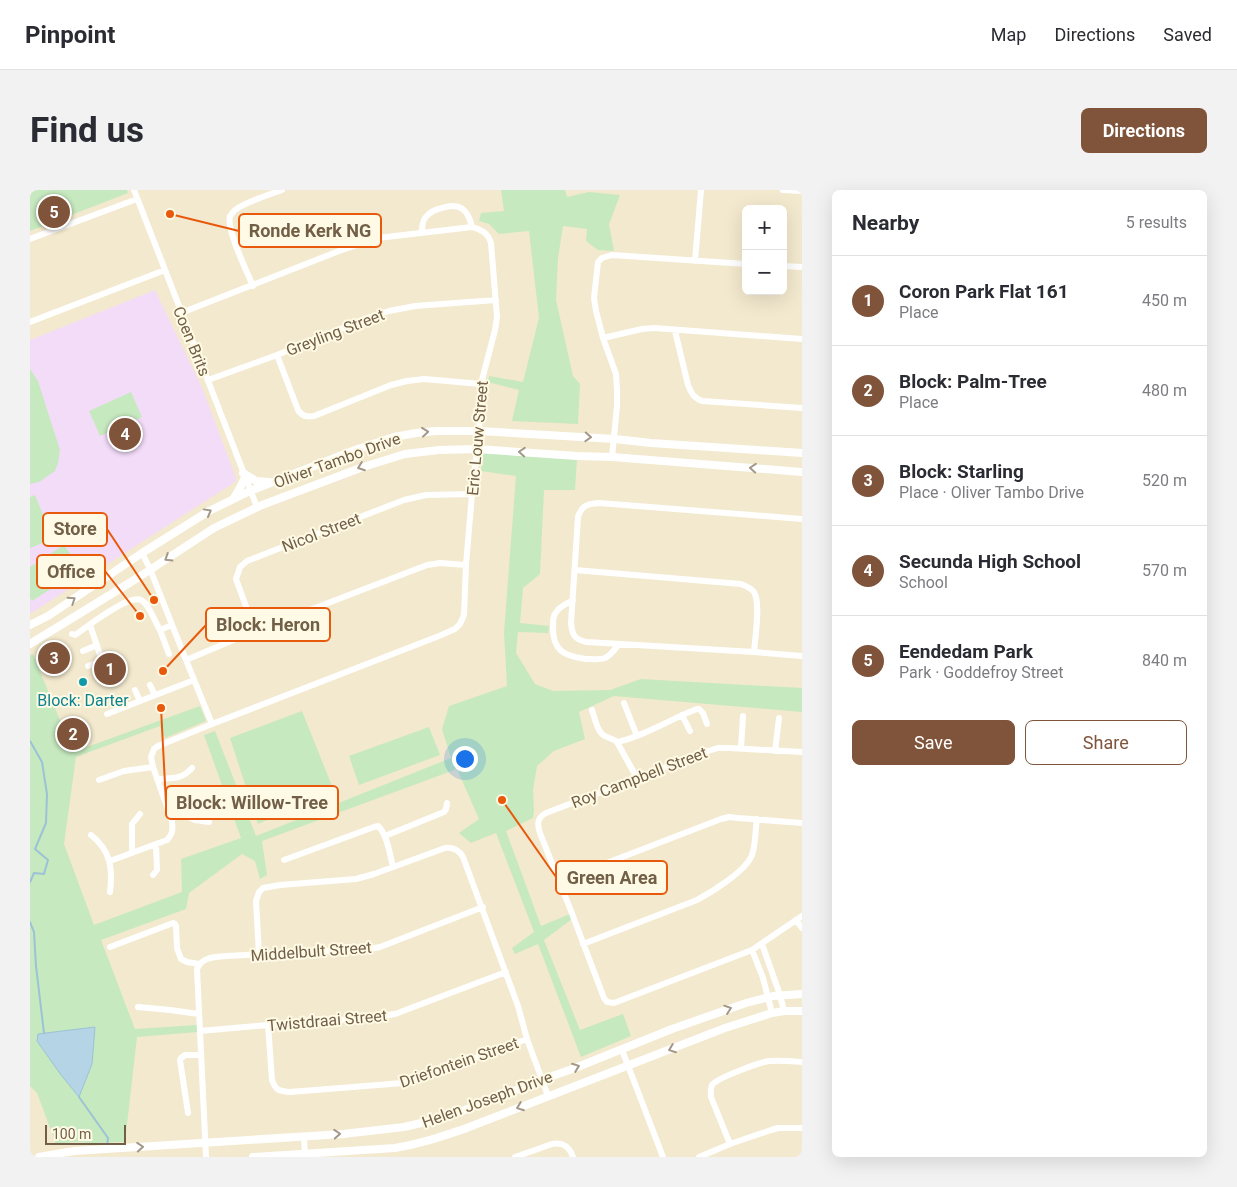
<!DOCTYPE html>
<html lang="en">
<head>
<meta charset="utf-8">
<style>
	body { margin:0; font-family:Roboto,sans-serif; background:#f2f2f3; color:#2b2b33 }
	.controls { position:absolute; right:15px; top:15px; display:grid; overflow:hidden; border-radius:8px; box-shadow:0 5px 20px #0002 }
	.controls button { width:45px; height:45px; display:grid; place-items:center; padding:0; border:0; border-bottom:1px solid #e1e1e2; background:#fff; color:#2b2b33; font:25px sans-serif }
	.scale { position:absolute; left:15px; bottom:12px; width:81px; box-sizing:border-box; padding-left:5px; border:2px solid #725f47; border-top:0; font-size:14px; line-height:18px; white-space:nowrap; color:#725f47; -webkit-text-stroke:4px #fffae5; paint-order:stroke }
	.you { position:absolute; left:434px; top:568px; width:18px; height:18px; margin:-12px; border:4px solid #fff; border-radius:50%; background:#1a73e8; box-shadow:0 0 0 8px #1a73e833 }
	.badge { display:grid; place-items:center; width:32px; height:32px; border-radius:50%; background:#7f543b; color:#fff; font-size:16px; font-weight:700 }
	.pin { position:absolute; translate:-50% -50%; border:2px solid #fff; box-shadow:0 1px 5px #0006 }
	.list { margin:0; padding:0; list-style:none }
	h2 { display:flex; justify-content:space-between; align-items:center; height:65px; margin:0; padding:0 20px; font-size:21px }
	h2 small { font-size:16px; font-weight:400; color:#7c7c81 }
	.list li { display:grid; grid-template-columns:32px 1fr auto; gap:15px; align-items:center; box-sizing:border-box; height:90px; padding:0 20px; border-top:1px solid #e1e1e2 }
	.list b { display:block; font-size:19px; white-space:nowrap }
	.list p { margin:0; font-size:16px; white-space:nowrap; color:#7c7c81 }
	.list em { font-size:16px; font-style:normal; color:#7c7c81 }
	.actions { display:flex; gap:10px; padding:15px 20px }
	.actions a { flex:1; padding:11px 0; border:1px solid #7f543b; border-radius:8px; text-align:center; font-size:18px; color:#7f543b }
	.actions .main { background:#7f543b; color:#fff }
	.map { position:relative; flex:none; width:772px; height:967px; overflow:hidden; border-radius:8px }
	header { display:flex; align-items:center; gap:30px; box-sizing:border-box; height:70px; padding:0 25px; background:#fff; border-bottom:1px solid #e1e1e2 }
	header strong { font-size:24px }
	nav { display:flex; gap:28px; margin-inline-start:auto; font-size:18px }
	.intro { display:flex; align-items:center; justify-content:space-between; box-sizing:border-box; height:120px; padding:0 30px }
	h1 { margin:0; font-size:35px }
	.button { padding:12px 22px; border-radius:8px; background:#7f543b; color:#fff; font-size:18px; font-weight:700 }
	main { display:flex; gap:30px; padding:0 30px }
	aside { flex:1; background:#fff; border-radius:8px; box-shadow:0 5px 20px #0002 }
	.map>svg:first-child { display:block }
</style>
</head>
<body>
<header>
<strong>Pinpoint</strong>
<nav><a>Map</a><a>Directions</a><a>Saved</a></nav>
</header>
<div class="intro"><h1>Find us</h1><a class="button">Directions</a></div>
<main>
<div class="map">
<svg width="772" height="967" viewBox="0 0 772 967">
	<rect width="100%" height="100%" fill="#fcf6df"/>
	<path fill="#f3e9ce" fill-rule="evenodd" d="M0,0H772V967H0ZM716,19H753V101H716Z"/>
	<path fill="#f3dcf8" d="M125,100L173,200L206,288L205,292L0,424V150Z"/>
	<path fill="#c7e9bf" d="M0,0H97L98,3L0,41Z
		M471,0H535L537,7L559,2L590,5L579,34L584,61L568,60L556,51L557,39L533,36L528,68L526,110L543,186L550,194L548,234L482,231L489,200L458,192L459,186L493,192L509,128L499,41L469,44L459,34L449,31L451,23L474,21Z
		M0,179L8,191L30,260L28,273L25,281L9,292L0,294Z
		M101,202L112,227L70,246L59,221Z
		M453,262L547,269L545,300H514L510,384L493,398L490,433L519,436L518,443L488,442L486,463L505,494L523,501L580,500L611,489L772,498V522L584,506L549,522L555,549L524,561L507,576L503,600L504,620L503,628L476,641L511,736L540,724L542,729L514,750L550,840L593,824L601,846L551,867L508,754L485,764L482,758L504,742L466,643L441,653L429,643L449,629L427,579L232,651L237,685L230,689L225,671L212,664L159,703L156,719L71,750L105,839L167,835L168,842L107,847L95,952L64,953L45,952L26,954L7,903L0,896V465L3,464L43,562L170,516L176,531L135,548L130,536L46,567L34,654L64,735L152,702L151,669L211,648L174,545L185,541L226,646L421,568L412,539L419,516L477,496L474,442L486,286L451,281Z
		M5,305L23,349L0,358V307Z
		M34,355L51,379L2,411L0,408V377Z
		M272,521L304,601L228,634L200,548Z
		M399,537L410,565L329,595L319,566Z"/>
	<path fill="#b5d4e5" stroke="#9bc2d6" d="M65,837L62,874L49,907L31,885L7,851L8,844Z"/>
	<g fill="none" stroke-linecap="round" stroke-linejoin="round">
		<path stroke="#9bc2d6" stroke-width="2" d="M0,551L12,572L17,604L16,633L5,659L18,670L14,684L4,683L0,692
			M0,732L4,742L6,776L14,843
			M49,907L78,948L77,957"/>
		<path stroke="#fff" stroke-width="6" d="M104,0L227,317
			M753,0L772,1
			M392,43C392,38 392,32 395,28C399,23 406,19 412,18C429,12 438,19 442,37
			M0,49L107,9
			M665,71L671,0
			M753,76L772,77
			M223,96C217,82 196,39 200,26C201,25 204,20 205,20C213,13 241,4 252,0
			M0,132L135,80
			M645,141L658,195C661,203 664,208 672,211L772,218
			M573,148L612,139L624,138L772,149
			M247,165L268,220C272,226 276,227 284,226L361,195L377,191L394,189L451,194
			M178,190L247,165L337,128L359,121L385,116L466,110
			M582,267L587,216V201L586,184L573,148L566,121L564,108L568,72L572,68L582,65L716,74
			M772,329L569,313C557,314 552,315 548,327L541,433C542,445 545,450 557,452L724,462L772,466
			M112,363L120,379L156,470L182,534
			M545,380L711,394C716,396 721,398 724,402C731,413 725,448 724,462
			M543,410C538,413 530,416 527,421C523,425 523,430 523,435C522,460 533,466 556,469C562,469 570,470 575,468C581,465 585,459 589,454
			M130,440L139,464
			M225,441L206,389L210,377L217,371L374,310L396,305L442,304
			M42,444L45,445C57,437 98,404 111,410C119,414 125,432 130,440L142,435
			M53,461L67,455
			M156,470L225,441L397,375L410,373L436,375
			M58,476L69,472L71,468L60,435
			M120,495L125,505
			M105,500L110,511
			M594,513L607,546
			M562,520C564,526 567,540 572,544C576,548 583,548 587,552L607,588
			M77,524L164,490
			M652,525L660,541
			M587,552C615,546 640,529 667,519H669L673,523L677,534
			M711,558L713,526
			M745,561L749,528
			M772,562L699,558H688L678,561L516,623C507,628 507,634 510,643L541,721L574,808L577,812L584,813L722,760L772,726
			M127,589C143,588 151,590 162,578
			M69,590L94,581L123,577
			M137,617L165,630L179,632
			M61,645C81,661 83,679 80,702
			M355,646L414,622L416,619L417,613
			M102,663V634L110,624
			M254,670L344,637L348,636C357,644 360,665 363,677
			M80,671L137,650C143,644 143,639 142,631L123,577L121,567L124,559L128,556L182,534L409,446L425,439L430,434L434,425L436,375L442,304L449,241L451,194L465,140L467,127L461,53C458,43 452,40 442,37L348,48L309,61L151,123
			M123,685L127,680L126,654
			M530,691L691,629L699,627L708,628L772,633
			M766,730L772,738
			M553,754L667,710C682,702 716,681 722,665C726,654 725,640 727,629
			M732,754L750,805L754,821
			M80,757L143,733L145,734L146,736L147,758L151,769L157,772L169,774
			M722,760L733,788L742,823
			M229,765L226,711L229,702L233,698L250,695L326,689L344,684L415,658C423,657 429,660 433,667L488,816L497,849L518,906
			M108,817L140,820L169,824
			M238,835L242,890C246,901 249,901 260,902L373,893L385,890L497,849
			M170,841L238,835L339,828L365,824L476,782
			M592,860L633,967
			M158,923L150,870L151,868L155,865H171
			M274,946L275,967
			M700,954L681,907C681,904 680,899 682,895C687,888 730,872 740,871C751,870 761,871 772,872
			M176,967L167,779C172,767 184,767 196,766L340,759L350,757L453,717
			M485,967L522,954C533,952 539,956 543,967
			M669,967L700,954L741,940L748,938H772"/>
		<path stroke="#fff" stroke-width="8" d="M213,283L226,291L239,292
			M204,308L211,296L215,287
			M0,435L18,426L112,363L179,321L220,301L243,292L325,260L364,247L386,243L406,241H449L585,249L621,253L772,263
			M0,454L109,387L184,338L232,315L333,277L375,264L409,260L447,259L547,266L582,267L772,282
			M9,967L44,961L313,944L374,937L400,931L432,921L511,890L545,878L642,839L716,813L743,806L772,804
			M223,967L365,958C390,954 410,947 434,939L695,838L742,823L754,821H772"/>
	</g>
	<defs><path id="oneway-chevron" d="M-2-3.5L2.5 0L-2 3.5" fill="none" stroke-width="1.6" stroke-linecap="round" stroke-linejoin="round" transform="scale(1.25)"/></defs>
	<g stroke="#a39787">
		<use href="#oneway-chevron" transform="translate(395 242) rotate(-6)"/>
		<use href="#oneway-chevron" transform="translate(558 247) rotate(3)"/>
		<use href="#oneway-chevron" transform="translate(492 262) rotate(-176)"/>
		<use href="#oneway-chevron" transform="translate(331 277) rotate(160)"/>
		<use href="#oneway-chevron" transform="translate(723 278) rotate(-175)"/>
		<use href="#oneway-chevron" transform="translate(178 322) rotate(-29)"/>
		<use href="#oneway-chevron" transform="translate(138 368) rotate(148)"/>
		<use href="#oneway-chevron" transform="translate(42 410) rotate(-34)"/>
		<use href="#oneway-chevron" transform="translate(698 819) rotate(-19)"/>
		<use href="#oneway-chevron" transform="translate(642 859) rotate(159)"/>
		<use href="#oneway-chevron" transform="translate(546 877) rotate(-21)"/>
		<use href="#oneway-chevron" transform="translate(490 917) rotate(159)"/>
		<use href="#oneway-chevron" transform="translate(307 944) rotate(-4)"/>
		<use href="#oneway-chevron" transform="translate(110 957) rotate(-4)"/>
	</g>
	<circle fill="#0f9aa8" stroke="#fffae5" stroke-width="2" cx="53" cy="492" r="5"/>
	<g text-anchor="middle" stroke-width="4" stroke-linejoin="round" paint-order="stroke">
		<g font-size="16" fill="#725f47" stroke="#fffae5">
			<text transform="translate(305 142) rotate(-21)" y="6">Greyling Street</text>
			<text transform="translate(162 151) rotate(68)" y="6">Coen Brits</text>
			<text transform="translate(447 248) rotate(-85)" y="6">Eric Louw Street</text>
			<text transform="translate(307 270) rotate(-20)" y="6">Oliver Tambo Drive</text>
			<text transform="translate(291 342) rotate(-21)" y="6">Nicol Street</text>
			<text transform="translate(609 587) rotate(-21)" y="6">Roy Campbell Street</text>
			<text transform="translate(281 761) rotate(-4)" y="6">Middelbult Street</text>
			<text transform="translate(297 830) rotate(-5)" y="6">Twistdraai Street</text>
			<text transform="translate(429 872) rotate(-19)" y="6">Driefontein Street</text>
			<text transform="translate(457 909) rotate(-20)" y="6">Helen Joseph Drive</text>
		</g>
		<g font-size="16" fill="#0d838f" stroke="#fffae5">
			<text x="53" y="516">Block: Darter</text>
		</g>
	</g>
	<path fill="none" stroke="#e8590c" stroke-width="2" d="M140 24L209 41M124 410L77 339M110 426L75 381M133 481L176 435M131 518L136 613M472 610L526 687"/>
	<g fill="#e8590c" stroke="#fffae5" stroke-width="2">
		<circle cx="140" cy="24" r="5"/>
		<circle cx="124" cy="410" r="5"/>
		<circle cx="110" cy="426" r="5"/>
		<circle cx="133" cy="481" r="5"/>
		<circle cx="131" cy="518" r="5"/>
		<circle cx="472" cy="610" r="5"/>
	</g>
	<g fill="#fffae5" stroke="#e8590c" stroke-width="2">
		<rect x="209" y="24" width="142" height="33" rx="5"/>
		<rect x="13" y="323" width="64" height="33" rx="5"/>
		<rect x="7" y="365" width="68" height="33" rx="5"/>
		<rect x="176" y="418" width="124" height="33" rx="5"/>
		<rect x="136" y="596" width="172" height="33" rx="5"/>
		<rect x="526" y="671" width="111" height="33" rx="5"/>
	</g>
	<g font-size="18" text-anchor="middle" font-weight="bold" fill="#725f47">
		<text x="280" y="47">Ronde Kerk NG</text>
		<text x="45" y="345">Store</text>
		<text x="41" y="388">Office</text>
		<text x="238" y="441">Block: Heron</text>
		<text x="222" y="619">Block: Willow-Tree</text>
		<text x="582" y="694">Green Area</text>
	</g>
</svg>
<div class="controls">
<button>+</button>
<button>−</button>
</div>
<div class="scale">100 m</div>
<div class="you"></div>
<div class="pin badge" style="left:80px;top:479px">1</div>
<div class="pin badge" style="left:43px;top:544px">2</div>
<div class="pin badge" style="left:24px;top:468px">3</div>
<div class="pin badge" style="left:95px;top:244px">4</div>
<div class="pin badge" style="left:24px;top:22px">5</div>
</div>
<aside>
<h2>Nearby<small>5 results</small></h2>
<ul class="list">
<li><span class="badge">1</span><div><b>Coron Park Flat 161</b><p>Place</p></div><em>450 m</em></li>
<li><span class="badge">2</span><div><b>Block: Palm-Tree</b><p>Place</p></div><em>480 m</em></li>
<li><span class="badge">3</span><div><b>Block: Starling</b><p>Place · Oliver Tambo Drive</p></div><em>520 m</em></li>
<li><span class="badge">4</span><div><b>Secunda High School</b><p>School</p></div><em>570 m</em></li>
<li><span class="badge">5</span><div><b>Eendedam Park</b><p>Park · Goddefroy Street</p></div><em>840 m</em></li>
</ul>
<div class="actions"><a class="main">Save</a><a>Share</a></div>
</aside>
</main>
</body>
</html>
